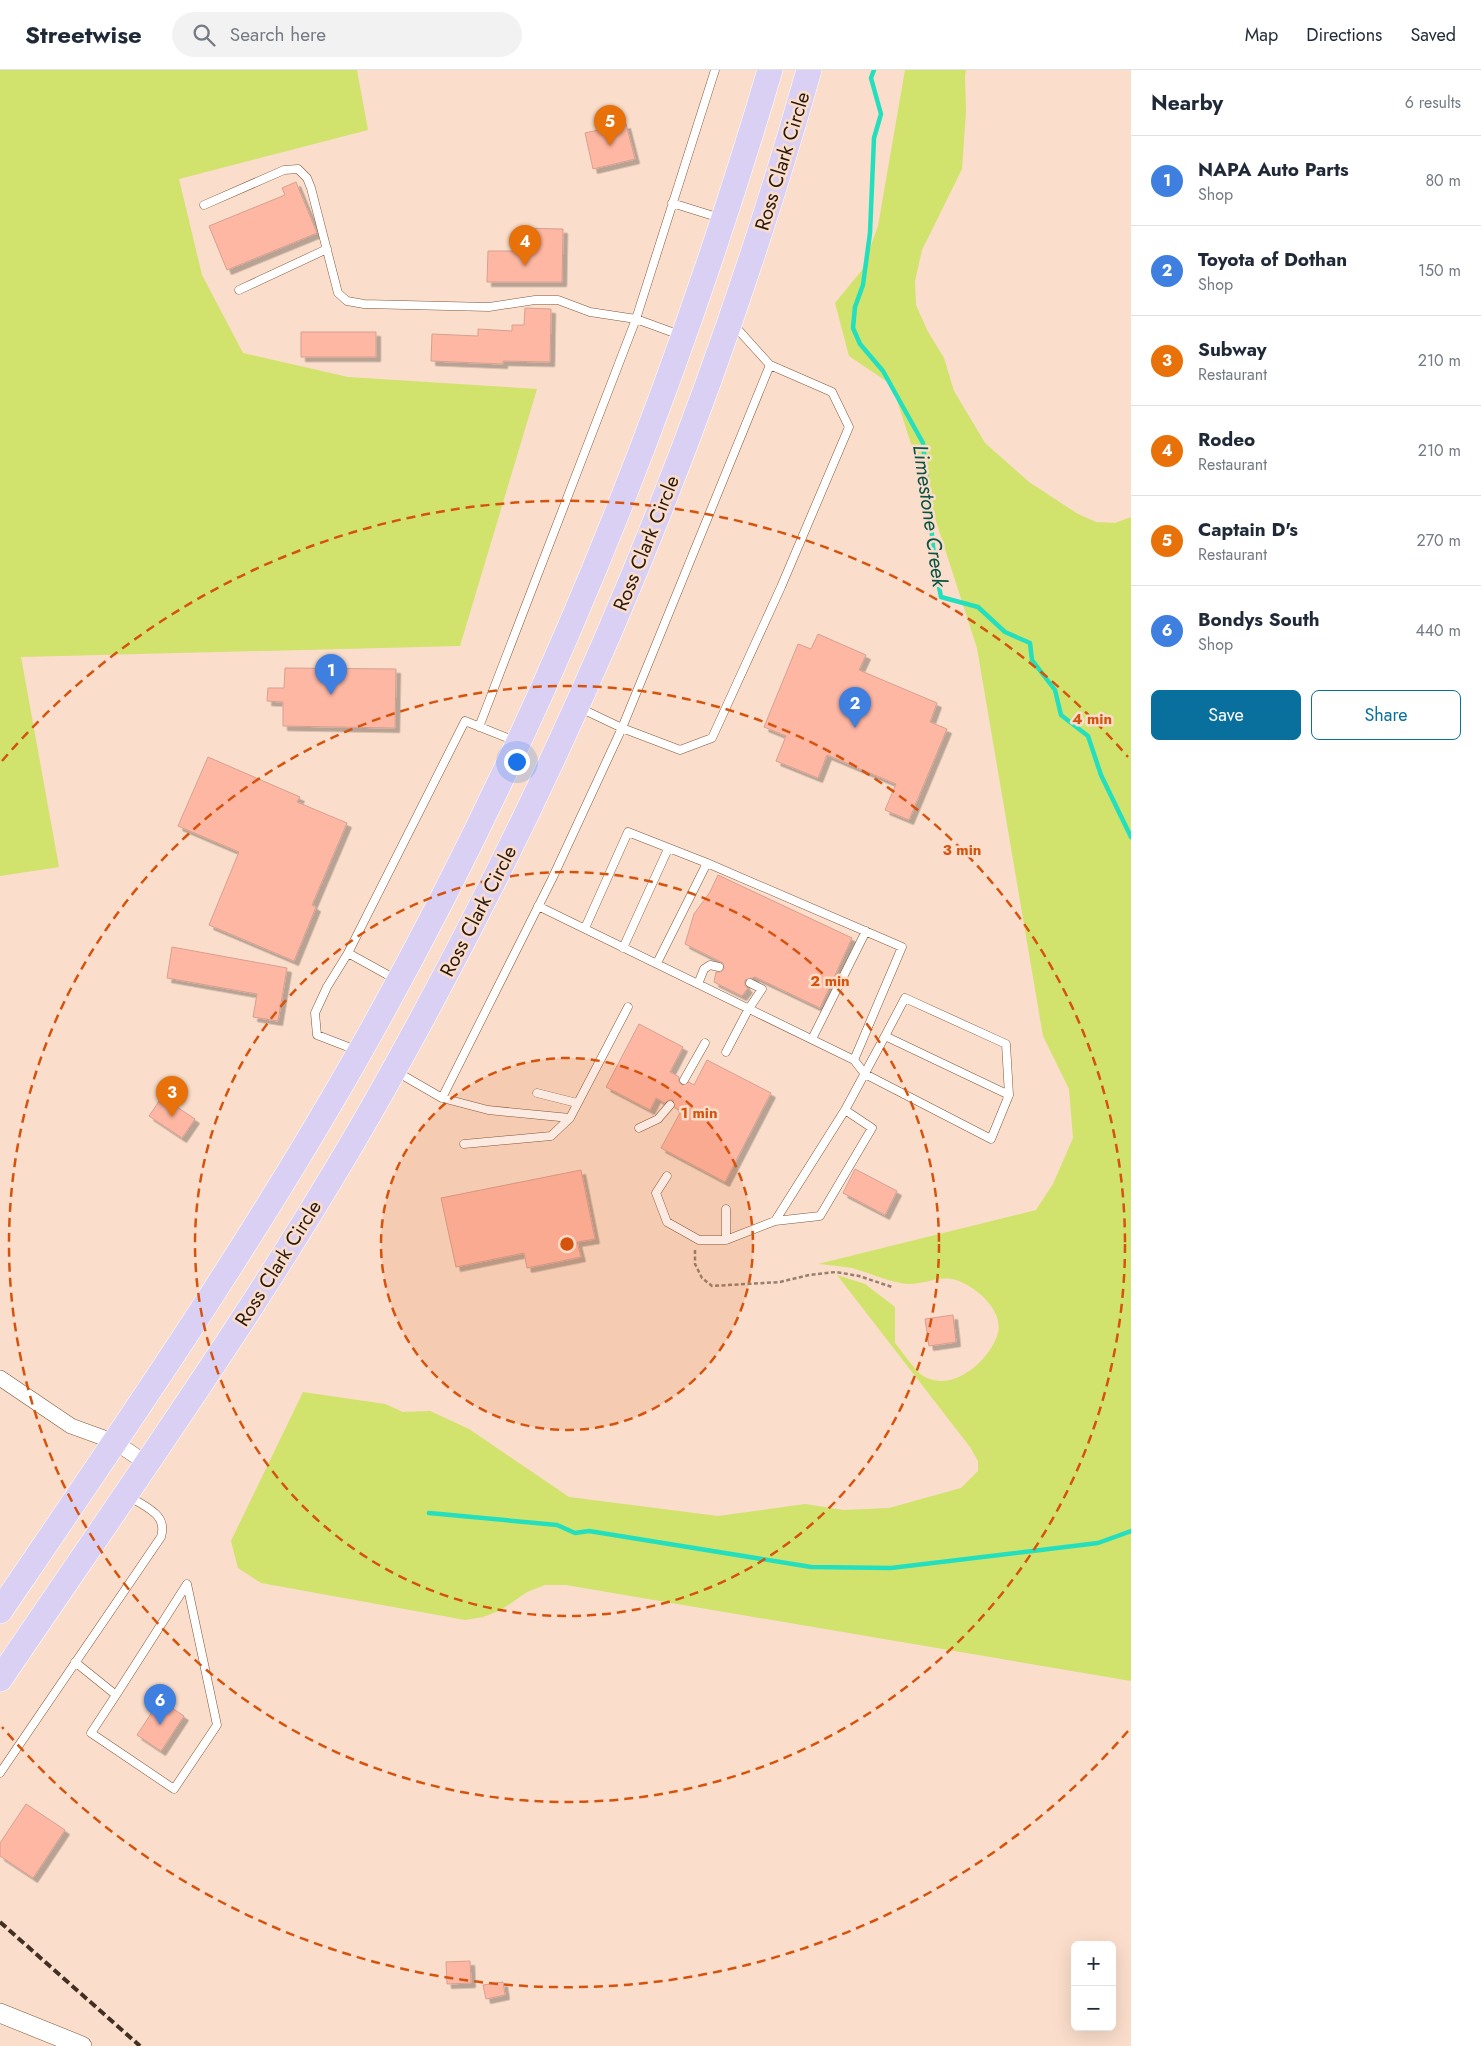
<!DOCTYPE html>
<html lang="en">
<head>
<meta charset="utf-8">
<style>
	body { margin:0; font-family:Jost,sans-serif; background:#f2f2f3; color:#1f2937 }
	.controls { position:absolute; right:15px; bottom:15px; display:grid; overflow:hidden; border-radius:8px; box-shadow:0 5px 20px #0002 }
	.controls button { width:45px; height:45px; display:grid; place-items:center; padding:0; border:0; border-bottom:1px solid #e0e1e3; background:#fff; color:#1f2937; font:25px sans-serif }
	.you { position:absolute; left:516px; top:691px; width:18px; height:18px; margin:-12px; border:4px solid #fff; border-radius:50%; background:#1a73e8; box-shadow:0 0 0 8px #1a73e833 }
	.badge { display:grid; place-items:center; width:32px; height:32px; border-radius:50%; background:#096f9c; color:#fff; font-size:16px; font-weight:700 }
	.pin { position:absolute; translate:-50% -41px; filter:drop-shadow(0 1px 2px #0008) }
	.pin::after { content:''; position:absolute; top:26px; width:18px; height:15px; background:inherit; clip-path:polygon(0 0,100% 0,50% 100%) }
	.list { margin:0; padding:0; list-style:none }
	h2 { display:flex; justify-content:space-between; align-items:center; height:65px; margin:0; padding:0 20px; font-size:21px }
	h2 small { font-size:16px; font-weight:400; color:#747a83 }
	.list li { display:grid; grid-template-columns:32px 1fr auto; gap:15px; align-items:center; box-sizing:border-box; height:90px; padding:0 20px; border-top:1px solid #e0e1e3 }
	.list b { display:block; font-size:19px; white-space:nowrap }
	.list p { margin:0; font-size:16px; white-space:nowrap; color:#747a83 }
	.list em { font-size:16px; font-style:normal; color:#747a83 }
	.actions { display:flex; gap:10px; padding:15px 20px }
	.actions a { flex:1; padding:11px 0; border:1px solid #096f9c; border-radius:8px; text-align:center; font-size:18px; color:#096f9c }
	.actions .main { background:#096f9c; color:#fff }
	.icon { flex:none; width:28px; height:28px; fill:none; stroke:currentColor; stroke-width:2; stroke-linecap:round; stroke-linejoin:round }
	.map { position:relative; flex:none; width:1131px; height:1976px; overflow:hidden }
	header { display:flex; align-items:center; gap:30px; box-sizing:border-box; height:70px; padding:0 25px; background:#fff; border-bottom:1px solid #e0e1e3 }
	header strong { font-size:24px }
	nav { display:flex; gap:28px; margin-inline-start:auto; font-size:18px }
	.search { width:350px; height:45px; background:#f2f2f3; display:flex; align-items:center; gap:12px; box-sizing:border-box; padding:0 18px; border-radius:28px; color:#747a83; font-size:19px }
	main { display:flex }
	aside { flex:1; background:#fff }
	.map>svg:first-child { display:block }
</style>
</head>
<body>
<header>
<strong>Streetwise</strong>
<div class="search"><svg class="icon" aria-label="search" viewBox="0 0 24 24"><circle cx="10" cy="10" r="6"/><path d="M15 15l6 6"/></svg>Search here</div>
<nav><a>Map</a><a>Directions</a><a>Saved</a></nav>
</header>
<main>
<div class="map">
<svg width="1131" height="1976" viewBox="0 0 1131 1976">
	<defs>
		<filter id="shadow"><feDropShadow dx="4.5" dy="4.5" stdDeviation="0" flood-color="#0004"/></filter>
	</defs>
	<rect width="100%" height="100%" fill="#faddca"/>
	<path fill="#d1e26d" d="M0,0H357L368,60L179,109L202,205L243,283L348,307L537,319L460,576L21,587L59,797L0,806Z
		M905,0H966L965,6L966,41L962,99L922,180L915,211L916,235L927,260L944,288L954,321L985,373L1029,412L1078,444L1096,452L1115,453L1131,447V1611L566,1515H545L527,1522L501,1540L483,1547L465,1550L261,1513L238,1498L231,1471L303,1322L385,1334L403,1342L430,1341L469,1359L569,1427L718,1446L805,1434L844,1440L889,1438L961,1418L978,1401V1391L970,1377L837,1205L865,1214L895,1237V1273C902,1281 916,1303 925,1307C953,1322 988,1292 997,1266C1006,1242 977,1217 956,1210C939,1205 924,1215 907,1214C889,1212 870,1203 852,1198C841,1196 829,1195 818,1194L1036,1140L1053,1114L1073,1068L1069,1019L1043,966L977,578L892,315L849,286L835,233L862,200L878,156Z"/>
	<g fill="none" stroke-linecap="round" stroke-linejoin="round">
		<path stroke="#24dfbe" stroke-width="4.5" d="M874,0L871,8L881,44L874,68L870,163L863,215L855,237L853,258L860,274L883,301L923,373L935,496L941,527L978,537L1005,562L1030,573L1032,590L1055,620L1061,645L1088,666L1101,705L1131,767
			M429,1443L557,1455L575,1463L589,1461L811,1497L891,1498L1098,1473L1131,1461"/>
	</g>
	<path fill="#feb7a3" stroke="#d6a091" filter="url(#shadow)" d="M626,54L635,89L593,99L585,63Z
		M296,112L317,163L227,200L209,156L285,125L282,118Z
		M519,158L563,159L562,212H487L488,181H519Z
		M525,238L551,239L550,292L503,291V294L431,291L432,264L478,266V259L512,261V255H524Z
		M301,262H376V287H301Z
		M818,564L866,585L859,600L937,633L930,652L947,659L909,750L885,740L896,714L827,685L818,708L776,691L786,666L764,657L798,574L811,579Z
		M285,598L396,599L395,658L283,656V632L267,631L268,618H284Z
		M208,687L300,727L297,732L347,753L312,835L316,837L294,891L209,855L239,782L178,756Z
		M718,805L852,868L820,938L755,907L745,910V916L748,918L742,926L714,912L716,902H721L724,899L723,893L685,874L694,844L710,822Z
		M172,877L287,898L278,951L253,947L257,924L167,908Z
		M639,954L683,977L670,1002L679,1007V1012L682,1015L689,1012L694,1015L707,990L771,1023L725,1112L661,1078L681,1041L675,1038L673,1030H669L665,1033L656,1028L650,1040L606,1017Z
		M162,1027L195,1049L182,1068L149,1046Z
		M855,1099L897,1121L885,1145L843,1123Z
		M581,1100L595,1169L577,1172L581,1187L527,1198L524,1183L456,1197L441,1128Z
		M953,1245L956,1272L929,1276L925,1249Z
		M160,1630L184,1646L161,1681L137,1665Z
		M26,1734L65,1760L33,1808L0,1786V1773Z
		M470,1891L471,1913L447,1914L446,1892Z
		M503,1912L505,1925L486,1929L483,1915Z"/>
	<g fill="none" stroke-linecap="round" stroke-linejoin="round">
		<defs>
			<path id="service" d="M672,133L720,148
				M204,135L284,100L298,99L307,108L311,118L338,223L347,231L364,234L489,237L535,230H558L590,242L636,249L680,265
				M239,220L327,179
				M580,638L622,658L680,680L712,668L781,517L849,357L832,322L770,295L733,254
				M479,657L636,249L715,0
				M707,793L902,877L854,990
				M538,836L854,990L865,1004L991,1069L1009,1025L885,966L845,1040L775,1151L726,1170H699L667,1152L656,1123L667,1106
				M585,858L628,762L707,793L657,893
				M623,878L668,779
				M348,883L395,909
				M698,914L704,899L710,895L719,897
				M885,966L905,928L1006,974L1009,1025
				M812,969L866,861
				M356,980L317,965L315,943L327,917L348,883L465,651L515,671
				M726,982L748,940L762,919L750,913
				M397,1002L442,1028L488,1040L570,1048L628,937
				M684,1010L705,973
				M537,1023L577,1033
				M442,1028L552,809L622,658L770,295
				M639,1058L658,1049L670,1035
				M464,1074L551,1066L570,1048
				M726,1139V1170
				M775,1151L820,1146L872,1058L845,1040
				M75,1592L116,1625L187,1514L217,1655L174,1719L91,1663L116,1625
				M0,1703L161,1467C168,1444 146,1438 129,1426"/>
			<path id="minor" d="M0,1308L71,1356L115,1372L146,1393"/>
			<path id="tertiary" d="M0,1943L82,1976"/>
			<path id="trunk" d="M0,1541C124,1359 249,1177 358,985C534,675 669,341 770,0
				M0,1609C136,1408 278,1210 395,998C570,683 711,347 809,0"/>
		</defs>
		<use href="#service" stroke="#81583b" stroke-width="9"/>
		<use href="#minor" stroke="#81583b" stroke-width="16"/>
		<use href="#tertiary" stroke="#81583b" stroke-width="20"/>
		<use href="#trunk" stroke="#fff" stroke-width="26"/>
		<path stroke="#978070" stroke-width="2.5" stroke-dasharray="4 2.5" stroke-linecap="butt" d="M695,1180V1194L702,1208L712,1216L780,1212L809,1205L836,1202L859,1206L892,1217"/>
		<use href="#service" stroke="#fff" stroke-width="8"/>
		<use href="#minor" stroke="#fff" stroke-width="15"/>
		<use href="#tertiary" stroke="#fff" stroke-width="19"/>
		<use href="#trunk" stroke="#dad0f4" stroke-width="25"/>
		<path stroke="#402f22" stroke-width="4" stroke-dasharray="8 4" stroke-linecap="butt" d="M0,1852L140,1976"/>
	</g>
	<circle cx="567" cy="1174" r="186" fill="#d5530c" fill-opacity=".12"/>
	<g fill="none" stroke="#d5530c" stroke-width="2.5" stroke-dasharray="9 6">
		<circle cx="567" cy="1174" r="186"/>
		<circle cx="567" cy="1174" r="372"/>
		<circle cx="567" cy="1174" r="558"/>
		<path d="M1128 1661A743 743 0 0 1 2 1657M2 691A743 743 0 0 1 1128 687"/>
	</g>
	<g text-anchor="middle" stroke-width="5" stroke-linejoin="round" paint-order="stroke">
		<g font-size="20" fill="#29190d" stroke="#faddca">
			<text transform="translate(782 91) rotate(-73)" y="7">Ross Clark Circle</text>
			<text transform="translate(646 473) rotate(-68)" y="7">Ross Clark Circle</text>
			<text transform="translate(478 841) rotate(-63)" y="7">Ross Clark Circle</text>
			<text transform="translate(278 1193) rotate(-58)" y="7">Ross Clark Circle</text>
		</g>
		<g font-size="21" font-style="italic" fill="#095345" stroke="#faddca">
			<text transform="translate(930 446) rotate(82)" y="7">Limestone Creek</text>
		</g>
	</g>
	<circle cx="567" cy="1174" r="8" fill="#d5530c" stroke="#faddca" stroke-width="2.5"/>
	<g font-size="15" text-anchor="middle" font-weight="bold" fill="#d5530c" stroke="#faddca" stroke-width="5" stroke-linejoin="round" paint-order="stroke">
		<text x="1092" y="654">4 min</text>
		<text x="962" y="785">3 min</text>
		<text x="830" y="916">2 min</text>
		<text x="699" y="1048">1 min</text>
	</g>
</svg>
<div class="controls">
<button>+</button>
<button>−</button>
</div>
<div class="you"></div>
<div class="pin badge" style="left:331px;top:625px;background:#3f7fe0">1</div>
<div class="pin badge" style="left:855px;top:658px;background:#3f7fe0">2</div>
<div class="pin badge" style="left:172px;top:1047px;background:#e8710a">3</div>
<div class="pin badge" style="left:525px;top:196px;background:#e8710a">4</div>
<div class="pin badge" style="left:610px;top:76px;background:#e8710a">5</div>
<div class="pin badge" style="left:160px;top:1655px;background:#3f7fe0">6</div>
</div>
<aside>
<h2>Nearby<small>6 results</small></h2>
<ul class="list">
<li><span class="badge" style="background:#3f7fe0">1</span><div><b>NAPA Auto Parts</b><p>Shop</p></div><em>80 m</em></li>
<li><span class="badge" style="background:#3f7fe0">2</span><div><b>Toyota of Dothan</b><p>Shop</p></div><em>150 m</em></li>
<li><span class="badge" style="background:#e8710a">3</span><div><b>Subway</b><p>Restaurant</p></div><em>210 m</em></li>
<li><span class="badge" style="background:#e8710a">4</span><div><b>Rodeo</b><p>Restaurant</p></div><em>210 m</em></li>
<li><span class="badge" style="background:#e8710a">5</span><div><b>Captain D's</b><p>Restaurant</p></div><em>270 m</em></li>
<li><span class="badge" style="background:#3f7fe0">6</span><div><b>Bondys South</b><p>Shop</p></div><em>440 m</em></li>
</ul>
<div class="actions"><a class="main">Save</a><a>Share</a></div>
</aside>
</main>
</body>
</html>
